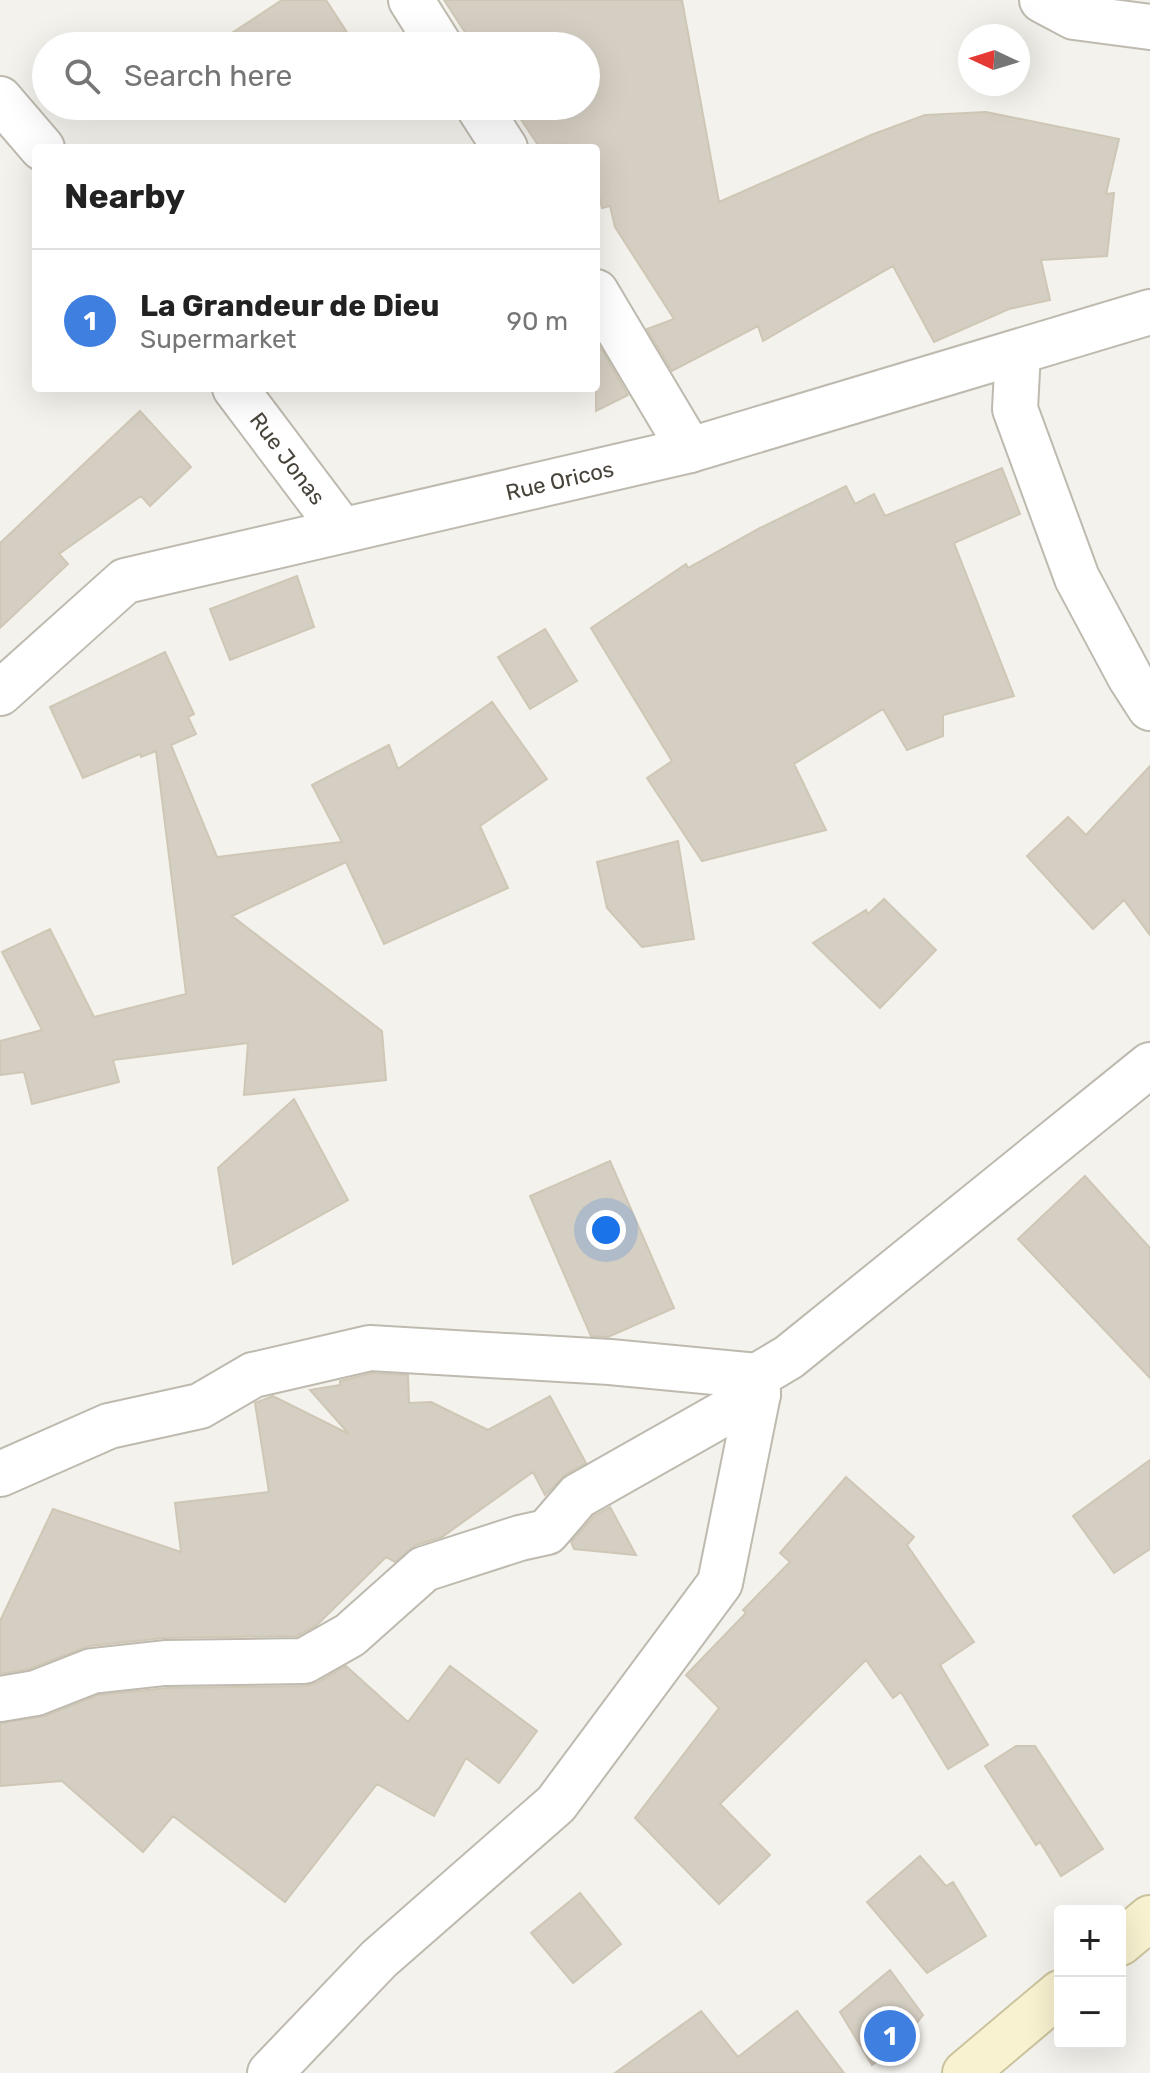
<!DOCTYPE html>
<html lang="en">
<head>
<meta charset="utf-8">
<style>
	body { margin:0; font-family:Rubik,sans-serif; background:#f2f2f2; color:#222 }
	.controls { position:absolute; right:24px; bottom:24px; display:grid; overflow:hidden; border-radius:8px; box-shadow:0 8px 32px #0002 }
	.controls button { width:72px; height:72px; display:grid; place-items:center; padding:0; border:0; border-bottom:2px solid #e0e0e0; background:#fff; color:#222; font:40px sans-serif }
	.compass { position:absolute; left:958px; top:24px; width:72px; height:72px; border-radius:50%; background:#fff; box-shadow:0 8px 32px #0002; rotate:274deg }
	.you { position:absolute; left:606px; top:1230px; width:28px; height:28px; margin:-20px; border:6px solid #fff; border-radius:50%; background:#1a73e8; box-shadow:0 0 0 12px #1a73e833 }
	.badge { display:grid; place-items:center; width:52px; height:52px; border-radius:50%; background:#e35933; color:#fff; font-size:26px; font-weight:700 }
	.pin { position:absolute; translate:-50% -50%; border:4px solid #fff; box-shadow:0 2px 8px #0006 }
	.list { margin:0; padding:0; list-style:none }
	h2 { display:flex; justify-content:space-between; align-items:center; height:104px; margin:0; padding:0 32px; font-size:34px }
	h2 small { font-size:26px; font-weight:400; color:#767676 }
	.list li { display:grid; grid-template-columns:52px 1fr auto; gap:24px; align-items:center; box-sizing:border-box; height:144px; padding:0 32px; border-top:2px solid #e0e0e0 }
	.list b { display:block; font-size:30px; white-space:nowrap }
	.list p { margin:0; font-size:26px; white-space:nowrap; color:#767676 }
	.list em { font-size:26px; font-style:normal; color:#767676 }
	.icon { flex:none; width:44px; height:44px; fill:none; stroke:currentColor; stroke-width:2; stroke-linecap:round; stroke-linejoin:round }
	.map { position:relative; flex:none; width:1150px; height:2073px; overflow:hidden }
	.search { position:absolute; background:#fff; box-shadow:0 8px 32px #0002; left:32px; top:32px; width:568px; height:88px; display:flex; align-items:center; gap:20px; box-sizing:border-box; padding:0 28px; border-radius:44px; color:#767676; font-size:30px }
	.panel { position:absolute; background:#fff; box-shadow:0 8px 32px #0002; left:32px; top:144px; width:568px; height:248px; border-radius:8px }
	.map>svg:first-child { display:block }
</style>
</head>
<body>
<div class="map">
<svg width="1150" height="2073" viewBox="0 0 1150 2073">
	<rect width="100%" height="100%" fill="#f4f2ec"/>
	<path fill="#d5cec2" stroke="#cfc7b6" stroke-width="2" d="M282,0H326L356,46H212Z
		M444,0H682L719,202L871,135L925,115L986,112L1119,139L1106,194L1114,193L1107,256L1041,260L1050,300L1009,309L934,342L893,266L763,341L758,326L672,371L647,329L674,319L615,227L610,206L602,208L596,184V148H540L512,106H586V46H474Z
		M600,347L628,395L596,411V349Z
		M140,411L191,467L150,506L141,496L59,554L68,564L0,628V543Z
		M1002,468L1020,514L954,543L1014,696L943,715V736L907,750L883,709L794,764L826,830L702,861L647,778L672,761L591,628L686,564L688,568L760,528L846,486L855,504L874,494L885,516Z
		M297,576L314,627L230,660L210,609Z
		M545,629L577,681L530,709L498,657Z
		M165,652L194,714L188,717L196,734L171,745L217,857L342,842L312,785L389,745L398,769L492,702L547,779L480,826L508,888L384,944L346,862L232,916L382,1031L386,1080L244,1095L248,1043L113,1060L119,1082L32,1104L24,1072L0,1075V1041L42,1030L2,952L50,929L94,1017L186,994L156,751L141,757L140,754L83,778L50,707Z
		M1150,766V935L1124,900L1093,929L1027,856L1068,817L1086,835Z
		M678,841L694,939L642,947L607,908L597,862Z
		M884,899L936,950L880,1008L813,943L866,910L868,914Z
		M294,1099L348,1200L233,1264L218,1168Z
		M610,1161L674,1308L608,1337L591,1336L530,1196Z
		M1085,1176L1150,1248V1378L1018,1239Z
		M372,1373L408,1375L409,1403L431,1402L488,1430L550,1396L586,1463L565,1475L545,1495L533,1472L442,1537L416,1545L395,1562L386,1557L317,1625L297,1636L164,1638L89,1646L29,1669L0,1674V1621L53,1509L181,1552L175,1503L269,1492L255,1403L273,1396L349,1434L310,1390L340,1385V1381Z
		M1150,1460V1549L1114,1573L1073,1516Z
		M846,1477L914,1537L907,1545L974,1642L940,1665L988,1745L948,1769L901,1692L893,1698L866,1660L720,1804L770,1855L719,1904L635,1818L719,1708L686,1675L746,1613L743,1610L790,1562L780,1553Z
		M610,1507L636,1555L574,1549L571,1542L594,1516Z
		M346,1666L408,1722L450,1666L537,1731L499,1783L466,1758L434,1816L377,1784L285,1902L173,1816L143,1852L62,1781L0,1786V1723L45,1716L98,1695L167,1688L305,1686L316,1683Z
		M1016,1746H1035L1103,1849L1061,1876L1040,1842L1036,1845L985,1766Z
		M920,1856L946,1886L953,1882L986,1936L927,1973L867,1902Z
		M580,1893L621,1944L573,1983L531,1933Z
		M890,1970L923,2015L898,2047L872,2065L840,2012Z
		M701,2011L738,2057L797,2011L844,2073H615Z"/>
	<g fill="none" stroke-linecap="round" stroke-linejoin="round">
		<defs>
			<g id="street">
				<path d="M411,0L440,46"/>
				<path d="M1042,0L1074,17L1150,27"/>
				<path d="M0,99L42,148"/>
				<path d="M478,106L505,148"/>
				<path d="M596,292L690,450"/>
				<path d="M1018,352L1015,409L1077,578L1130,677L1150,708"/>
				<path id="s1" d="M235,388L341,529"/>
				<path id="s2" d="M0,693L125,581L690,450L1150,312"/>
				<path d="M0,1474L109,1426L200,1406L253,1375L370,1348L610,1362L757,1376"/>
				<path d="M0,1699L36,1693L92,1671L165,1663L304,1661L350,1635L424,1569L520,1538L547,1532L578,1496L758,1394"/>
				<path d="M270,2073L379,1959L556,1804L720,1583L758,1394L757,1376L789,1357L1150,1065"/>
			</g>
			<path id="secondary" d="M1120,1943L1150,1918
				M965,2073L1060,1993"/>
		</defs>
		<use href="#street" stroke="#bfbaaf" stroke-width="48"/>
		<use href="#secondary" stroke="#cbc39e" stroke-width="48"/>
		<use href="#street" stroke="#fff" stroke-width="44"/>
		<use href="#secondary" stroke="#f9f2d0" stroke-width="44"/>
	</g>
	<g text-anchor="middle" stroke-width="6" stroke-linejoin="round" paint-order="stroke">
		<g font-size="22" fill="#48433a" stroke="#fff">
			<text dy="8" stroke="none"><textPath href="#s1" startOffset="88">Rue Jonas</textPath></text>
			<text dy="8" stroke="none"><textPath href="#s2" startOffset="614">Rue Oricos</textPath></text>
		</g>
	</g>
</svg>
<div class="controls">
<button>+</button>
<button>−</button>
</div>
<svg class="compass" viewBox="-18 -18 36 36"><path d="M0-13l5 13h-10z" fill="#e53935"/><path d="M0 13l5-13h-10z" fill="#767676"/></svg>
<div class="you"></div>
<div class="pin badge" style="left:890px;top:2036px;background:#3f7fe0">1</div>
<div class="search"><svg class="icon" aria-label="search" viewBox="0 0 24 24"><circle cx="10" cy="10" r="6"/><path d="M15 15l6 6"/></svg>Search here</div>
<section class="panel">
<h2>Nearby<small></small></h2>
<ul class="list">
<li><span class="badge" style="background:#3f7fe0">1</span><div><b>La Grandeur de Dieu</b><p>Supermarket</p></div><em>90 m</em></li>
</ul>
</section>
</div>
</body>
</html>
